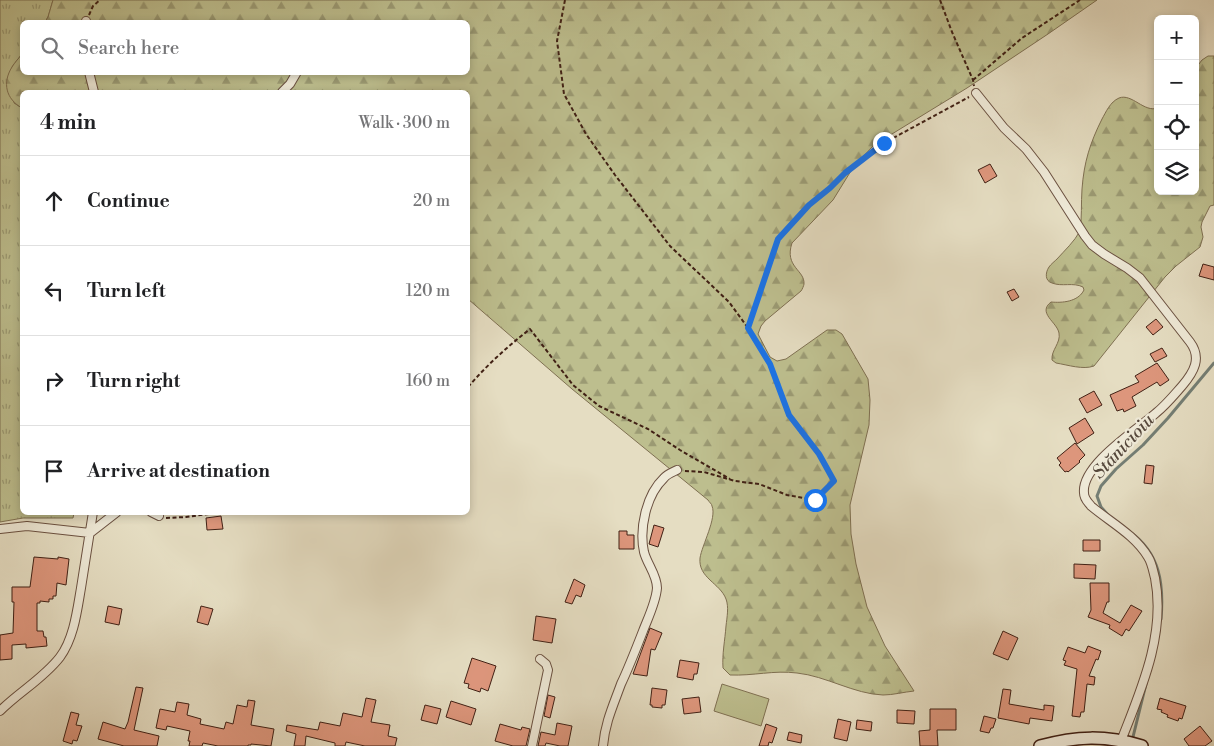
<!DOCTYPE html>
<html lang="en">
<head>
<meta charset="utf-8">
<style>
	body { margin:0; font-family:"Libre Bodoni",serif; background:#f2f2f2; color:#202124 }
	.controls { position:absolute; right:15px; top:15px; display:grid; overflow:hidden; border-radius:8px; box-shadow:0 2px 8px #0003 }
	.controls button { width:45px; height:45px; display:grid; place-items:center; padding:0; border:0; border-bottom:1px solid #e0e0e0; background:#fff; color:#202124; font:25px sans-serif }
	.stop { position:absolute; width:15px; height:15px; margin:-11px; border:4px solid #1a73e8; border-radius:50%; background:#fff }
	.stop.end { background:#1a73e8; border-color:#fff; box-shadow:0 1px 5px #0008 }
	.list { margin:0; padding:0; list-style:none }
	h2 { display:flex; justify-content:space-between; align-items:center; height:65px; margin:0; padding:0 20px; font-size:21px }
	h2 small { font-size:16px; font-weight:400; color:#757577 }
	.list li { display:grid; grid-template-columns:32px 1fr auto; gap:15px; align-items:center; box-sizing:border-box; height:90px; padding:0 20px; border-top:1px solid #e0e0e0 }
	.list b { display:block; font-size:19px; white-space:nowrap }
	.list em { font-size:16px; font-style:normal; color:#757577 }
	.icon { flex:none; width:28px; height:28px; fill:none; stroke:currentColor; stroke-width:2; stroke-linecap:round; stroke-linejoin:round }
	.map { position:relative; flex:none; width:1214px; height:746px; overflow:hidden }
	.search { position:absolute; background:#fff; box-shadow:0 2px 8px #0003; left:20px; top:20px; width:450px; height:55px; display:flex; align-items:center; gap:12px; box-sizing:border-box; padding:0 18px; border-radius:8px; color:#757577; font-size:19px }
	.panel { position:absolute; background:#fff; box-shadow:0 2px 8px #0003; left:20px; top:90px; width:450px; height:425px; border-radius:8px }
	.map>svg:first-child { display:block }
</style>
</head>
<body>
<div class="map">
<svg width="1214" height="746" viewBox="0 0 1214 746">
	<defs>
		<pattern id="grass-tufts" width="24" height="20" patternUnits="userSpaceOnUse" patternTransform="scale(1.25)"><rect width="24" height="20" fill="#bdbe8e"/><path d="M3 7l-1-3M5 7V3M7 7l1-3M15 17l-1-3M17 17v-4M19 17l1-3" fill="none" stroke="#9b9a73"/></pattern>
		<pattern id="forest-firs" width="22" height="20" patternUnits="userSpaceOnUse" patternTransform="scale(1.25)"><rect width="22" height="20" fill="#bdbe8e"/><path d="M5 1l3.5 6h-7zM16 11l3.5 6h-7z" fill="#9b9a73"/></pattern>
	</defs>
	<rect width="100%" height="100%" fill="#e5ddc2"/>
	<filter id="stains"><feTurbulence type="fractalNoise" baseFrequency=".004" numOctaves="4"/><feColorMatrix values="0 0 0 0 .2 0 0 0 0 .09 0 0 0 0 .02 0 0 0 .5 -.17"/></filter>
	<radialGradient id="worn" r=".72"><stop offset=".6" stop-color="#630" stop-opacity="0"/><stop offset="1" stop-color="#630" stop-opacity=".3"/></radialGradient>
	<path fill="url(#grass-tufts)" stroke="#7f7052" d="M0,0H53L48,17L45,22H22V54L12,67L14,103L22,108V512L74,513L73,518H23L0,522Z"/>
	<path fill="url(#forest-firs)" stroke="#7f7052" d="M53,0H1097L1048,34L967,88L874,145L854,166L833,200L792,243C784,267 805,270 804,284C804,285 802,290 801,291L765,321L761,326L758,334L770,357L777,361L786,359L827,330H836L842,334L868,379L870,400L869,425L850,505L851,534L856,564L867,607L885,646L914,691C904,692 893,695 883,695C854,694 826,676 797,673C774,670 753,676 730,675L723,668C722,654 725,640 726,626C727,617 729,607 726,599C720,583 698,578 700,558C702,545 717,518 712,506C712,504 709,502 708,500L572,389L468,299V92H22V108C6,99 2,83 12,67C15,62 19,58 22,54V72H468V22H45L48,17Z
		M1208,56H1214V205L1210,206L1202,222L1201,227L1203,237L1200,247L1176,266L1165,277L1094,366C1083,370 1068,365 1056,363L1052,360C1051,350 1061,343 1059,333C1057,322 1037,313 1051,302C1062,303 1078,302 1084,290L1083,287C1073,282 1062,287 1052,283C1045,281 1045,273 1049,267C1051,264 1055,261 1057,259C1065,250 1074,242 1080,231C1082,218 1081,203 1082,189C1084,162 1090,143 1102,119C1106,112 1110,102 1119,98C1132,93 1144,113 1158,108V191H1195V69L1202,60Z"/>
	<path fill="#bdbe8e" stroke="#7f7052" d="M722,684L769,699L761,726L714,711Z"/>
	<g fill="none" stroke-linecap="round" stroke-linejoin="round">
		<path stroke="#747e74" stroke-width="3" d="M1109,516L1101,507L1097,496L1101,486L1116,469L1143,445L1168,418L1214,363
			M1130,532C1160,553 1164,584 1161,619
			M1132,741L1146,684"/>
	</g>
	<path fill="#dd967c" stroke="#412115" d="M990,164L997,176L985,183L978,170Z
		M1203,264L1214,267V280L1199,276Z
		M1014,289L1019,297L1012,301L1007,292Z
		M1156,319L1163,327L1153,335L1146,327Z
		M1162,348L1167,356L1155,362L1150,354Z
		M1157,363L1169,380L1160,386L1157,382L1132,397L1136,406L1124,412L1123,409L1117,411L1110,395L1139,382L1135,376Z
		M1094,391L1102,405L1087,413L1079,399Z
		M1085,418L1094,433L1077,444L1069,428Z
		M1075,443L1085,455L1079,461L1080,462L1068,472L1067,471L1065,472L1059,465L1061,463L1057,458Z
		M1146,465L1154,466L1152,484L1144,483Z
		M221,516L223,529L207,530L206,518Z
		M654,525L664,528L658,547L649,544Z
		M619,531H627V535H634V549H619Z
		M1083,540H1100V551H1083Z
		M34,557L58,559V557L69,559L66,585L57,583L56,596H53V599H49V602L40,601V603H37V631H43L44,637H46L47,646L26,648V644L12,645V659L0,660V635L13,633L14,602H12V587H30Z
		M1074,564L1096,565L1095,579L1074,578Z
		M574,579L585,585L581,597L576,595L572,604L565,602Z
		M1090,583H1109V602H1107L1103,613L1120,623L1131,605L1142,611L1129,631L1126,629L1122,636L1109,628L1110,625L1088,617L1091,610Z
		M108,606L122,609L119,625L105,622Z
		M201,606L213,609L208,625L197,622Z
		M536,616L556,619L552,643L533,640Z
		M650,628L662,633L655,650L651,649L647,676L633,674Z
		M1003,631L1018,638L1008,660L993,654Z
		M1088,646L1101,651L1098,660L1096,659L1089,676L1095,677L1094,685L1087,684L1084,712H1081L1080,717L1072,716L1077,669L1064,665L1066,661L1063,660L1068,647L1085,653Z
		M472,658L496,666L488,691L481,688L480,692L468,688L469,684L464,683Z
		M680,660L699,663L697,674H694L693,680L677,677Z
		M136,687L143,688L134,730L159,736L157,746H124L98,739L103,722L125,729L128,722Z
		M652,688L667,690L665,705H662V708L652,707V705H650Z
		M1003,689L1011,690L1009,704L1044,710V705L1054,706L1052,721L1030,718L1029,724L998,718Z
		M548,695L555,697L550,718L544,716Z
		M699,697L701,712L684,714L682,699Z
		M366,698L376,700L371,722L390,725L388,736L397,738L395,746H365L346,742L345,746H335V743L306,736L305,746H294L296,734L286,731L287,725L318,730L320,722L340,726L343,713L362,717Z
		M1160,698L1186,706L1182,719L1179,718L1178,721L1167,717L1168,715L1161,712L1162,710L1157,709Z
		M248,700L255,701L251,725L274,729L271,746L251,744V745H248V746H218L203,743L202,746H189L190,741H188L190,731L167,726L166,730L156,728L160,709L175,712L177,702L189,704L187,715L201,719L200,724L224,729L226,722L233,724L237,705L247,707Z
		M451,701L476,709L471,725L446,717Z
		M425,705L441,709L437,724L421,720Z
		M930,709H956V730H937L938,746H920L919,731L930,730Z
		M897,710L915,711L914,724L897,723Z
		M71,712L79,714L76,725L82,726L77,741L73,740L72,744L63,741Z
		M984,716L996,719L993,728H991L989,733L980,731Z
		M838,719L851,722L847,741L834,738Z
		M857,720L872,722L871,731L856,729Z
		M557,723L572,726L568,746H560L546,743L545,746H538L541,732L555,735Z
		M500,724L521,730L522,727L530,729L526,746H513L495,741Z
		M766,724L777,728L772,743L769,742L768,746H759Z
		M1200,726L1212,741L1205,746H1189L1184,739Z
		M789,732L802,735L801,743L787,740Z"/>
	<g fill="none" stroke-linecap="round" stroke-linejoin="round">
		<defs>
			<path id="minor" d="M86,21V22
				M89,72L94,92
				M282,92L290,84L297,72
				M976,93L1004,128L1026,149L1044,172L1085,236L1092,245L1104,254L1127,268L1140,278L1190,342C1202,358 1194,372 1182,386C1174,395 1166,405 1156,413C1137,430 1081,465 1084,493C1084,499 1088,502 1091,506C1110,522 1135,535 1148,557C1152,563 1153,571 1155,578C1166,634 1141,690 1121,741
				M151,512L159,516
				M0,529L27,526L90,533
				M90,533L117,512
				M0,711C19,692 44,678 60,657C74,638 77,611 81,588C85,563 89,538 93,512
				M532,746L548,670L546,664L540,659
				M603,746C605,723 613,706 621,684C629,667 636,649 643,631C648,618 656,602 657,588C657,575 647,564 644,552C639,529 646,495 664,478C667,474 673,472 677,470"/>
			<path id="secondary" d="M1040,746C1077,736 1105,735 1142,746"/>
		</defs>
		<use href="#minor" stroke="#6a5040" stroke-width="10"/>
		<use href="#secondary" stroke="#412115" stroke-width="14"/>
		<path stroke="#412115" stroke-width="2" stroke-dasharray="4 2.5" stroke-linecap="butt" d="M565,0L557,41L564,94L586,134L615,175L670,246L729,302L748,328L770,365L789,415L819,454L834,481L815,500L787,495L759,484L735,481L704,472L684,471
			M940,0L952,32L973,80L974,86
			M89,15L93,6L100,0
			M973,80L1022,38L1080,0
			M748,327L778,239L809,205L830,188L845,173L884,143L969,97
			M468,387C487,365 507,347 530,329L573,385L599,406L648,429L680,450L730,479
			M166,518L186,517L223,512"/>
		<use href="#minor" stroke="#eee9d7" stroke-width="8"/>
		<use href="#secondary" stroke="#eee9d7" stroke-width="11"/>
	</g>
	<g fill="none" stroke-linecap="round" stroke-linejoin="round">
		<path stroke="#1a73e8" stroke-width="6" d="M815,500L834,481L819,454L789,415L770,364L748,328L778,239L809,205L830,188L845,173L884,143"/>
	</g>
	<g text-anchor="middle" stroke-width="4.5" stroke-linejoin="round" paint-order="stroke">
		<g font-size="18" font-style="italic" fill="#56483c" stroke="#eee9d7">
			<text transform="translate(1123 446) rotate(-47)" y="6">Stănicioiu</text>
		</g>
	</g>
	<rect width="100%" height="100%" filter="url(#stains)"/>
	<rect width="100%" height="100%" fill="url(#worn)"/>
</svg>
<div class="controls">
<button>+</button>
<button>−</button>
<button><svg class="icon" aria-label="locate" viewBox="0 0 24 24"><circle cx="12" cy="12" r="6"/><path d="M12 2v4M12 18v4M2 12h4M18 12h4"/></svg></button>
<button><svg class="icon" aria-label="layers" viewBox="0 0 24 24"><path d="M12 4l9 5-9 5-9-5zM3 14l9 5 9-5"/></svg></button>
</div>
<div class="stop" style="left:815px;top:500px"></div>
<div class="stop end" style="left:884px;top:143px"></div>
<div class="search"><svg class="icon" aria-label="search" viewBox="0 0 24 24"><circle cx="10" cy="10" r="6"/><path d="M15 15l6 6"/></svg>Search here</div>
<section class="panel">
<h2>4 min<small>Walk · 300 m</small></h2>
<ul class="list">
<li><svg class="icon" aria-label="ahead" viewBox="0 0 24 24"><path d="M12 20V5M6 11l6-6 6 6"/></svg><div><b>Continue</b></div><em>20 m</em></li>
<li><svg class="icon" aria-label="left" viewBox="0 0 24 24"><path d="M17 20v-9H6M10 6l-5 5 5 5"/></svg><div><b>Turn left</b></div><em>120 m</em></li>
<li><svg class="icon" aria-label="right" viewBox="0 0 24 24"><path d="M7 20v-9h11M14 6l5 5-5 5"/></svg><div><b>Turn right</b></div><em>160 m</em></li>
<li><svg class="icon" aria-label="arrive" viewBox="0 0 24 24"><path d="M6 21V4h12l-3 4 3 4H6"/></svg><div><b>Arrive at destination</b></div></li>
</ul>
</section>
</div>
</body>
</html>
